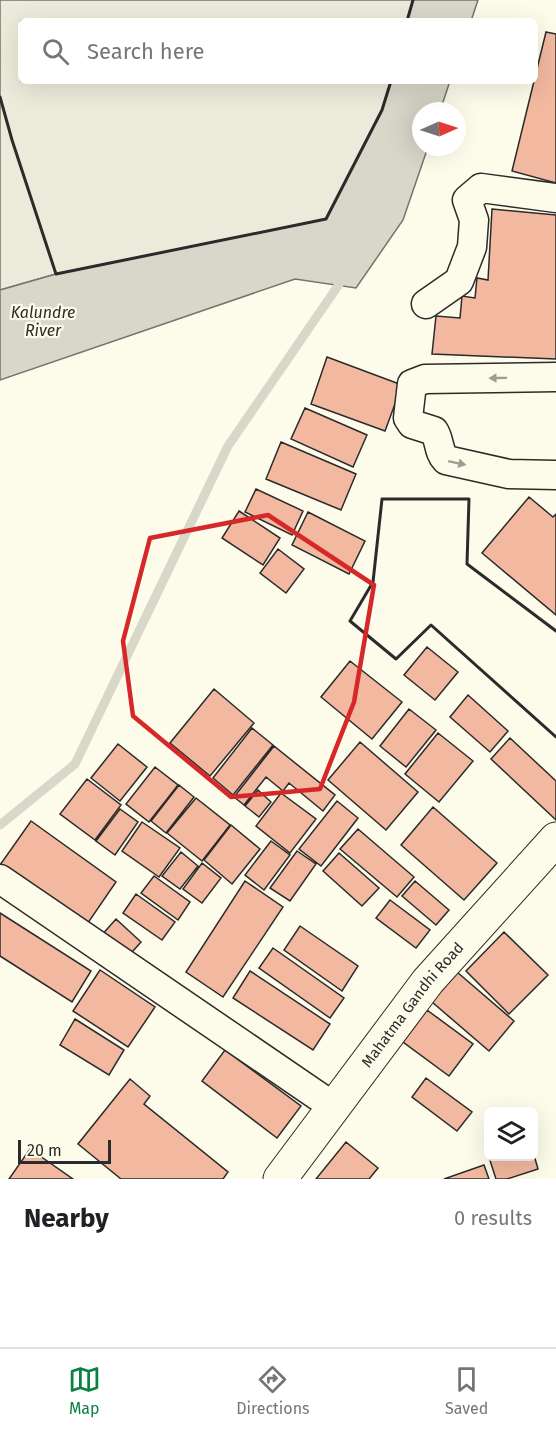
<!DOCTYPE html>
<html lang="en">
<head>
<meta charset="utf-8">
<style>
	body { margin:0; font-family:"Fira Sans",sans-serif; background:#f6f6f6; color:#202124 }
	.controls { position:absolute; right:18px; bottom:18px; display:grid; overflow:hidden; border-radius:9px; box-shadow:0 6px 24px #0002 }
	.controls button { width:54px; height:54px; display:grid; place-items:center; padding:0; border:0; border-bottom:2px solid #e0e0e0; background:#fff; color:#202124; font:30px sans-serif }
	.compass { position:absolute; left:412px; top:102px; width:54px; height:54px; border-radius:50%; background:#fff; box-shadow:0 6px 24px #0002; rotate:87deg }
	.scale { position:absolute; left:18px; bottom:15px; width:93px; box-sizing:border-box; padding-left:6px; border:3px solid #2b2b2b; border-top:0; font-size:16px; line-height:21px; white-space:nowrap; color:#2b2b2b; -webkit-text-stroke:4px #fdfbea; paint-order:stroke }
	.list { margin:0; padding:0; list-style:none }
	h2 { display:flex; justify-content:space-between; align-items:center; height:78px; margin:0; padding:0 24px; font-size:26px }
	h2 small { font-size:20px; font-weight:400; color:#757577 }
	.icon { flex:none; width:33px; height:33px; fill:none; stroke:currentColor; stroke-width:2; stroke-linecap:round; stroke-linejoin:round }
	.map { position:relative; flex:none; width:556px; height:1179px; overflow:hidden }
	.search { position:absolute; background:#fff; box-shadow:0 6px 24px #0002; left:18px; right:18px; top:18px; height:66px; display:flex; align-items:center; gap:15px; box-sizing:border-box; padding:0 21px; border-radius:9px; color:#757577; font-size:22px }
	.sheet { height:168px; background:#fff }
	nav { display:flex; justify-content:space-around; align-items:center; box-sizing:border-box; height:84px; border-top:2px solid #e0e0e0; background:#fff; font-size:16px; color:#757577 }
	nav a { display:grid; justify-items:center; gap:3px }
	nav .on { color:#0b8043 }
	.map>svg:first-child { display:block }
</style>
</head>
<body>
<div class="map">
<svg width="556" height="1179" viewBox="0 0 556 1179">
	<rect width="100%" height="100%" fill="#fdfbea"/>
	<path fill="#ecebdb" stroke="#74746e" stroke-width="1.5" d="M0,0H413L407,21H21V81H391L382,111L326,219L56,274L0,290Z"/>
	<path fill="#d8d7c9" stroke="#74746e" stroke-width="1.5" d="M413,0H478L471,21H407Z
		M391,81H450L440,111H421V147H428L403,220L356,288L295,279L0,380V290L56,274L326,219L382,111Z"/>
	<g fill="none" stroke-linecap="round" stroke-linejoin="round">
		<path stroke="#d8d7c9" stroke-width="9" d="M0,825L75,764L228,446L344,277"/>
	</g>
	<path fill="#f2b8a0" stroke="#2b2b2b" stroke-width="1.5" d="M546,32L556,34V183L512,171Z
		M492,209L556,215V359L432,354L436,316L460,318L462,296L475,298L477,278L488,280Z
		M327,357L402,385L385,431L311,404Z
		M305,408L367,435L353,467L291,439Z
		M281,442L356,474L341,510L266,479Z
		M256,489L303,511L292,535L245,512Z
		M529,497L553,517L556,514V615L482,553Z
		M239,511L280,538L263,565L222,538Z
		M308,512L365,541L349,574L292,545Z
		M278,549L304,569L286,593L260,573Z
		M427,647L458,672L435,700L404,675Z
		M350,661L402,702L372,739L321,697Z
		M214,689L254,723L210,776L170,743Z
		M468,695L508,731L490,752L450,717Z
		M409,709L436,730L406,767L380,746Z
		M252,728L273,745L233,795L213,778Z
		M438,733L473,761L439,802L405,774Z
		M510,738L556,781V820L491,759Z
		M360,742L418,792L386,830L328,780Z
		M118,744L147,767L120,801L91,778Z
		M274,746L335,795L323,811L289,783L283,791L266,777L244,805L234,797Z
		M155,767L178,785L149,822L126,804Z
		M87,779L121,805L95,840L60,814Z
		M179,785L194,797L166,833L151,821Z
		M258,790L271,802L259,817L245,806Z
		M281,793L316,819L290,853L256,826Z
		M196,798L230,825L202,861L167,833Z
		M337,801L358,818L321,866L299,849Z
		M433,807L497,863L464,900L401,845Z
		M120,809L138,822L115,855L96,841Z
		M31,821L116,882L81,933L0,875V865Z
		M142,822L180,848L159,877L122,851Z
		M231,825L260,849L232,884L204,860Z
		M358,829L414,877L397,897L340,849Z
		M271,841L290,855L264,890L245,875Z
		M297,851L316,864L290,901L270,888Z
		M181,852L198,866L180,889L162,876Z
		M339,853L379,888L362,906L323,871Z
		M202,863L221,878L202,903L183,889Z
		M154,876L190,902L178,920L141,893Z
		M245,881L283,907L223,997L186,972Z
		M415,881L449,910L436,925L402,896Z
		M136,894L175,922L162,940L123,913Z
		M390,900L430,930L416,948L376,918Z
		M0,913L91,971L72,1002L0,956Z
		M116,919L141,942L125,960L100,937Z
		M300,926L358,966L342,991L284,950Z
		M504,932L548,975L509,1014L466,971Z
		M273,948L344,998L330,1018L259,968Z
		M100,970L155,1007L128,1047L73,1011Z
		M250,971L330,1024L313,1050L233,998Z
		M457,972L514,1021L489,1051L432,1002Z
		M427,1010L473,1044L449,1076L403,1042Z
		M75,1019L124,1050L109,1075L60,1045Z
		M225,1050L301,1106L277,1138L202,1081Z
		M426,1078L472,1112L457,1131L412,1097Z
		M130,1079L150,1096L144,1104L228,1172L223,1179H121L78,1144Z
		M346,1142L378,1168L369,1179H316Z
		M488,1147V1156H534V1155L538,1169L507,1179H496L486,1148Z
		M30,1149L73,1179H9Z
		M484,1165L489,1179H444Z"/>
	<g fill="none" stroke-linecap="round" stroke-linejoin="round">
		<defs>
			<path id="minor" d="M426,304L459,281L472,247L474,220L467,200L481,188L556,198
				M556,377L425,379L412,384L408,418L412,424L434,431C440,440 438,452 446,460L509,474L556,475
				M0,879L334,1107"/>
			<g id="secondary">
				<path id="s1" d="M280,1179L428,981L556,839"/>
			</g>
		</defs>
		<use href="#minor" stroke="#2b2b2b" stroke-width="31"/>
		<use href="#secondary" stroke="#2b2b2b" stroke-width="35"/>
		<use href="#minor" stroke="#fdfbea" stroke-width="28"/>
		<use href="#secondary" stroke="#fdfbea" stroke-width="33"/>
		<path stroke="#2b2b2b" stroke-width="3" d="M407,21L413,0
			M0,97L12,140L56,274L326,219L382,110L391,81
			M556,631L467,564L469,499H382L373,582L350,621L396,659L431,625L556,737"/>
	</g>
	<defs><path id="oneway-solid" d="M-6-.8H1V-3.2L6.5 0L1 3.2V.8H-6Z" transform="scale(1.5)"/></defs>
	<g fill="#9e9d94">
		<use href="#oneway-solid" transform="translate(498 378) rotate(179)"/>
		<use href="#oneway-solid" transform="translate(457 463) rotate(12)"/>
	</g>
	<path fill="none" stroke="#d62828" stroke-width="4.5" stroke-linejoin="round" d="M268,515L374,585L354,702L320,789L231,797L133,716L123,641L150,538Z"/>
	<g text-anchor="middle" stroke-width="4.5" stroke-linejoin="round" paint-order="stroke">
		<g font-size="15" fill="#2b2b2b" stroke="#fdfbea">
			<text dy="5" stroke="none"><textPath href="#s1" startOffset="219">Mahatma Gandhi Road</textPath></text>
		</g>
		<g font-size="16" font-style="italic" fill="#2b2b2b" stroke="#fdfbea">
			<text x="43" y="318">Kalundre<tspan x="43" dy="18">River</tspan></text>
		</g>
	</g>
</svg>
<div class="controls">
<button><svg class="icon" aria-label="layers" viewBox="0 0 24 24"><path d="M12 4l9 5-9 5-9-5zM3 14l9 5 9-5"/></svg></button>
</div>
<svg class="compass" viewBox="-18 -18 36 36"><path d="M0-13l5 13h-10z" fill="#e53935"/><path d="M0 13l5-13h-10z" fill="#757577"/></svg>
<div class="scale">20 m</div>
<div class="search"><svg class="icon" aria-label="search" viewBox="0 0 24 24"><circle cx="10" cy="10" r="6"/><path d="M15 15l6 6"/></svg>Search here</div>
</div>
<section class="sheet">
<h2>Nearby<small>0 results</small></h2>
<ul class="list">
</ul>
</section>
<nav>
<a class="on"><svg class="icon" aria-label="map" viewBox="0 0 24 24"><path d="M3 6l6-2 6 2 6-2v14l-6 2-6-2-6 2zM9 4v14M15 6v14"/></svg>Map</a>
<a><svg class="icon" aria-label="directions" viewBox="0 0 24 24"><path d="M12 3l9 9-9 9-9-9zM9 14v-3h6M13 9l2 2-2 2"/></svg>Directions</a>
<a><svg class="icon" aria-label="saved" viewBox="0 0 24 24"><path d="M7 4h10v16l-5-4-5 4z"/></svg>Saved</a>
</nav>
</body>
</html>
